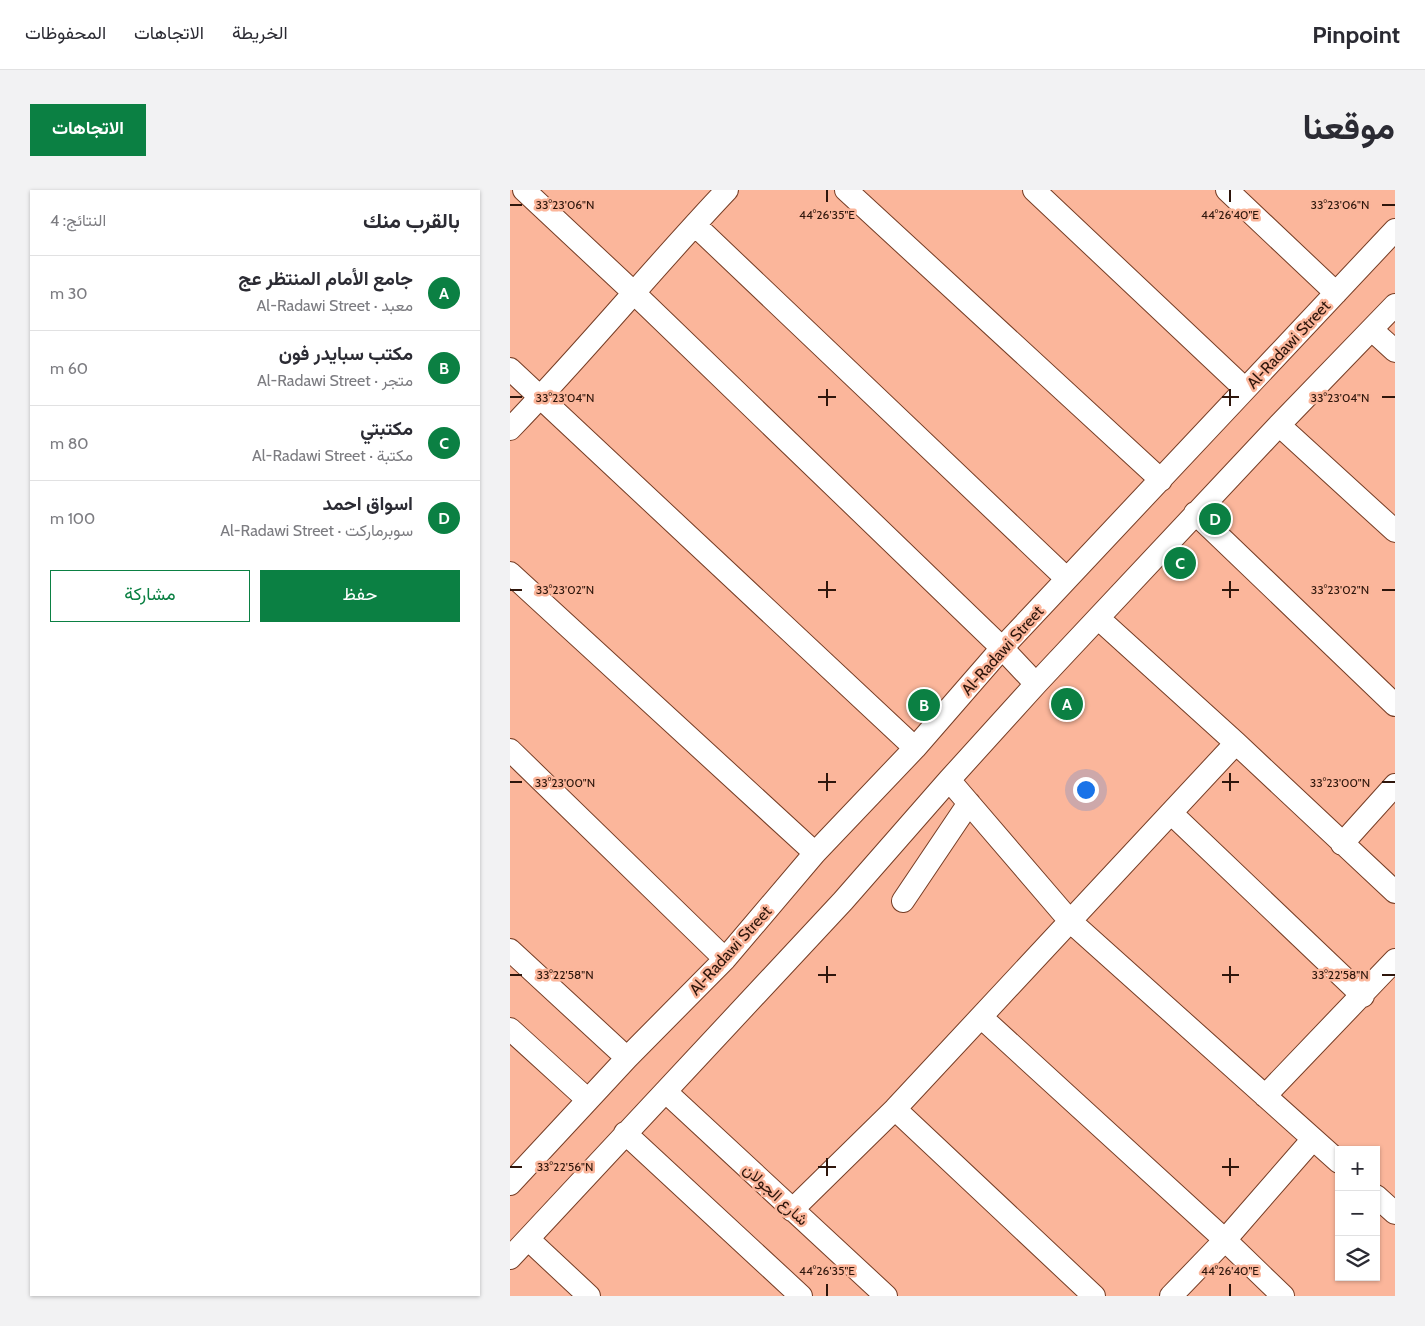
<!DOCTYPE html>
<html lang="ar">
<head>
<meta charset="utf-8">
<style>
	body { margin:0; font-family:Cabin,Vazirmatn,sans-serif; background:#f2f2f3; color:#2b2b33; direction:rtl }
	.controls { position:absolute; right:15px; bottom:15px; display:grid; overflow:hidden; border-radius:0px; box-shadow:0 1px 4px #0004 }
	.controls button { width:45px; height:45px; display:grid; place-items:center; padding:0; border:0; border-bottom:1px solid #e1e1e2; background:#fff; color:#2b2b33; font:25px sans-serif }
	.you { position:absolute; left:575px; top:599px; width:18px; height:18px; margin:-12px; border:4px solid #fff; border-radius:50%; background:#1a73e8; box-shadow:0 0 0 8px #1a73e833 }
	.badge { display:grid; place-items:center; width:32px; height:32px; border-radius:50%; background:#0b8043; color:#fff; font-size:16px; font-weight:700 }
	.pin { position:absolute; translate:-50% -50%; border:2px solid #fff; box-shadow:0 1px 5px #0006 }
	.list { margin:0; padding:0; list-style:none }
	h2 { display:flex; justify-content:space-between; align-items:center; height:65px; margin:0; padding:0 20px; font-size:21px }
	h2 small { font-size:16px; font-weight:400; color:#7c7c81 }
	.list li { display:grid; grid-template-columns:32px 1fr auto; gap:15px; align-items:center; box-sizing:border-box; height:75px; padding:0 20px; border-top:1px solid #e1e1e2 }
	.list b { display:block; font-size:19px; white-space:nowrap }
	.list p { margin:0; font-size:16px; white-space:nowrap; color:#7c7c81 }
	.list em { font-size:16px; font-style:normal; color:#7c7c81 }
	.actions { display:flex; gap:10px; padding:15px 20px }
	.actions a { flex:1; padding:11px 0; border:1px solid #0b8043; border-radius:0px; text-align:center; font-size:18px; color:#0b8043 }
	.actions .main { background:#0b8043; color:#fff }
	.icon { flex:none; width:28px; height:28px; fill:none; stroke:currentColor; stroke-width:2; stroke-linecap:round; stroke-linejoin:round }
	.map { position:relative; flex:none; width:885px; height:1106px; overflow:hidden; direction:ltr; border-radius:0px }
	header { display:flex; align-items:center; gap:30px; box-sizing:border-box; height:70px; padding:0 25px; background:#fff; border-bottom:1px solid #e1e1e2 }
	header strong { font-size:24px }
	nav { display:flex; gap:28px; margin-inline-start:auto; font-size:18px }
	.intro { display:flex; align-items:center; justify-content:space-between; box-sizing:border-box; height:120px; padding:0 30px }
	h1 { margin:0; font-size:35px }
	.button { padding:12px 22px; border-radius:0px; background:#0b8043; color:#fff; font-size:18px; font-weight:700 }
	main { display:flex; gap:30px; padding:0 30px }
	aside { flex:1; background:#fff; border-radius:0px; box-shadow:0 1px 4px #0004 }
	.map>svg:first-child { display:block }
</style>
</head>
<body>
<header>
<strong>Pinpoint</strong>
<nav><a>الخريطة</a><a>الاتجاهات</a><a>المحفوظات</a></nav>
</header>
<div class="intro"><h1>موقعنا</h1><a class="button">الاتجاهات</a></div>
<main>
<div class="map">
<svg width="885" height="1106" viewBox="0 0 885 1106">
	<rect width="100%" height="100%" fill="#fbb69b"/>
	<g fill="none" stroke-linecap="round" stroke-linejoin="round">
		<defs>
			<path id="minor" d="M14,0L123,102L492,458L526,494
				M336,0L651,290
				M524,0L735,199
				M717,0L826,103
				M185,35L557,389
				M862,140L885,161
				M0,179L405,558
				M769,235L885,341
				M0,239C75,162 143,78 217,0
				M685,323L885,515
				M0,383L305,663
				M588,428L726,553L885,702
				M0,560L215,769
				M439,590L560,731L829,972
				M661,623L853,806
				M832,654L885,595
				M393,711L459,613
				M0,760L117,868
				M471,827L715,1050L773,1106
				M0,839L78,910
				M156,902L376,1106
				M755,906L885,770
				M385,919L584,1106
				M115,943L291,1106
				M0,994L117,868L215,769L305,663L405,558L492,458L885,40
				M866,1006L885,1023
				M282,1020L385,919L726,553
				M18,1049L79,1106
				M0,1068L333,711L439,590L526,494L769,235L885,115
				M661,1106L715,1050L803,949"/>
		</defs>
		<use href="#minor" stroke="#763d25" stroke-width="24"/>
		<use href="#minor" stroke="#fff" stroke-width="22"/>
	</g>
	<path fill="none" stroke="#2e160c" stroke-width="2" d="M317,0V12M720,0V12M0,15H12M872,15H885M317,199V216M720,199V216M0,207H12M308,207H326M712,207H729M872,207H885M317,391V408M720,391V408M0,400H12M308,400H326M712,400H729M872,400H885M317,583V601M720,583V601M0,592H12M308,592H326M712,592H729M872,592H885M317,776V793M720,776V793M0,785H12M308,785H326M712,785H729M872,785H885M317,968V986M720,968V986M0,977H12M308,977H326M712,977H729M317,1094V1106M720,1094V1106"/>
	<g text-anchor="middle" stroke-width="5" stroke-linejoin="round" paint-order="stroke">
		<g font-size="16" fill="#2e160c" stroke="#fbb69b">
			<text transform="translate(778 154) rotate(-47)" y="6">Al-Radawi Street</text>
			<text transform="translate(492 460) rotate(-48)" y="6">Al-Radawi Street</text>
			<text transform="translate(220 760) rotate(-48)" y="6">Al-Radawi Street</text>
			<text transform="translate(266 1004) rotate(43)" y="6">شارع الجولان</text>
		</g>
	</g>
	<g font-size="12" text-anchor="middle" fill="#2e160c" stroke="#fbb69b" stroke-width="5" stroke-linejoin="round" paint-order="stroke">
		<text x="55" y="19">33°23'06"N</text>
		<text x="830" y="19">33°23'06"N</text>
		<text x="317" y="29">44°26'35"E</text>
		<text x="720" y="29">44°26'40"E</text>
		<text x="55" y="212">33°23'04"N</text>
		<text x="830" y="212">33°23'04"N</text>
		<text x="55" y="404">33°23'02"N</text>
		<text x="830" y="404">33°23'02"N</text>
		<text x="55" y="597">33°23'00"N</text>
		<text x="830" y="597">33°23'00"N</text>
		<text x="55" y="789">33°22'58"N</text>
		<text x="830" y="789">33°22'58"N</text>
		<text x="55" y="981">33°22'56"N</text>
		<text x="317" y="1085">44°26'35"E</text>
		<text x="720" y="1085">44°26'40"E</text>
	</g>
</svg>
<div class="controls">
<button>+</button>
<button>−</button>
<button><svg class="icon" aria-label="layers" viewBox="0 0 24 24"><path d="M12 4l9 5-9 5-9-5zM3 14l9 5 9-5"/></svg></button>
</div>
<div class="you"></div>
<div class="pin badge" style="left:557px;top:514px">A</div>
<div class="pin badge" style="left:414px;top:515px">B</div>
<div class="pin badge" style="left:670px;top:373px">C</div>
<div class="pin badge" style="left:705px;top:329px">D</div>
</div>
<aside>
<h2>بالقرب منك<small>النتائج: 4</small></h2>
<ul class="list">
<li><span class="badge">A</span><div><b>جامع الأمام المنتظر عج</b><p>معبد · Al-Radawi Street</p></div><em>30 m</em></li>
<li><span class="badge">B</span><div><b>مكتب سبايدر فون</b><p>متجر · Al-Radawi Street</p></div><em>60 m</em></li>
<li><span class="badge">C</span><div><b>مكتبتي</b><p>مكتبة · Al-Radawi Street</p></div><em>80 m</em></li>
<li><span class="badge">D</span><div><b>اسواق احمد</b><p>سوبرماركت · Al-Radawi Street</p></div><em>100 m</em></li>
</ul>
<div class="actions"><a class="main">حفظ</a><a>مشاركة</a></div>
</aside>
</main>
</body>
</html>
